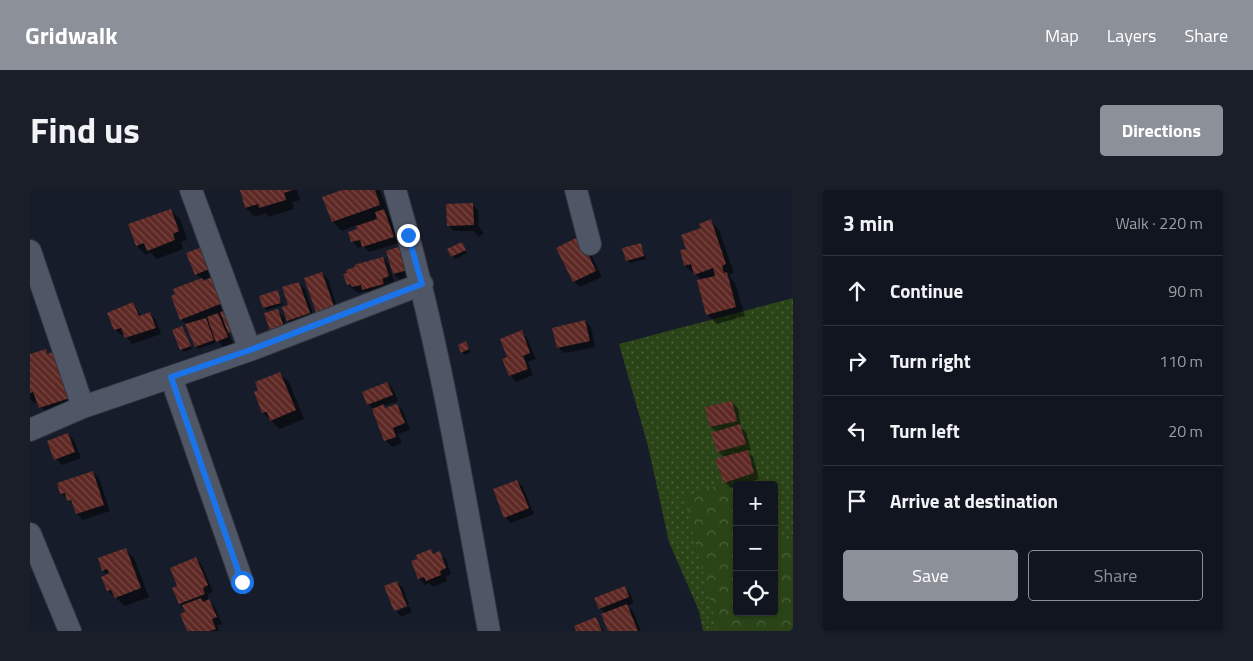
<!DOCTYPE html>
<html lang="en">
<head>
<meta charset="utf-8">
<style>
	body { margin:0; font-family:"Titillium Web",sans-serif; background:#191e28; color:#f1f3f6 }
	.controls { position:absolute; right:15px; bottom:15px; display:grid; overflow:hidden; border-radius:5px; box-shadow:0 1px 4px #0004 }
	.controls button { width:45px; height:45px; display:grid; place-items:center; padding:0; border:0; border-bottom:1px solid #30343d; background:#10151f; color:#f1f3f6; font:25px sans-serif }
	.stop { position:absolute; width:15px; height:15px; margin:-11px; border:4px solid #1a73e8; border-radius:50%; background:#fff }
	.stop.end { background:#1a73e8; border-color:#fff; box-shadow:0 1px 5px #0008 }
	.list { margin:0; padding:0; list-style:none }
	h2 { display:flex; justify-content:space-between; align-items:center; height:65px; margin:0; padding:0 20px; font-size:21px }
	h2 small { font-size:16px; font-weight:400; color:#9c9fa4 }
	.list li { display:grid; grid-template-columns:32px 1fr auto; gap:15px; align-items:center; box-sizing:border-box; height:70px; padding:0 20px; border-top:1px solid #30343d }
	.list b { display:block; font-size:19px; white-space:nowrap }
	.list em { font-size:16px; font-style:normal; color:#9c9fa4 }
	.actions { display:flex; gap:10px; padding:15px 20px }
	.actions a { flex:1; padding:11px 0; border:1px solid #8c9099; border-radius:5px; text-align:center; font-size:18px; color:#8c9099 }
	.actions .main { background:#8c9099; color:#fff }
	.icon { flex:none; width:28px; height:28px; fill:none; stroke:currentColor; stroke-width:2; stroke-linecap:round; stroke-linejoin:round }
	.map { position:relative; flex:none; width:763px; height:441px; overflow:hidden; border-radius:5px }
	header { display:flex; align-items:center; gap:30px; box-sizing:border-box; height:70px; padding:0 25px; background:#8c9099; color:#fff }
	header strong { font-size:24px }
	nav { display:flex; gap:28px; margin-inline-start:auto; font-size:18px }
	.intro { display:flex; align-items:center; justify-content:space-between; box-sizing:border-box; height:120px; padding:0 30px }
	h1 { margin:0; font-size:35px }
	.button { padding:12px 22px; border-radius:5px; background:#8c9099; color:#fff; font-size:18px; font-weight:700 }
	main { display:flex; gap:30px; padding:0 30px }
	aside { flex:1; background:#10151f; border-radius:5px; box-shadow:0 1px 4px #0004 }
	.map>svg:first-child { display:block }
</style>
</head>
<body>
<header>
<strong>Gridwalk</strong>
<nav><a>Map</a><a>Layers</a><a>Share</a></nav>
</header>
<div class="intro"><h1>Find us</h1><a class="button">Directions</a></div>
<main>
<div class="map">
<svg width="763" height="441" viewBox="0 0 763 441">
	<defs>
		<pattern id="grass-dots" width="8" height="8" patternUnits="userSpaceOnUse" patternTransform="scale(1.25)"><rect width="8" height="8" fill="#2b4417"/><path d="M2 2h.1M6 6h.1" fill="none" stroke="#4a603a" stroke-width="1.8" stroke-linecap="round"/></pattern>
		<pattern id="forest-crowns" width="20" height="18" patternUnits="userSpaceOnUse" patternTransform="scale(1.25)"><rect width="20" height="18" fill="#2b4417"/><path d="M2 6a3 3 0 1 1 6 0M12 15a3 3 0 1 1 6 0" fill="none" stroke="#4a603a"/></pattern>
		<pattern id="building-back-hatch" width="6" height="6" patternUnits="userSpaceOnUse" patternTransform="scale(1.25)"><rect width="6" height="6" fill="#5e2824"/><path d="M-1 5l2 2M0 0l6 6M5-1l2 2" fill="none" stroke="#754845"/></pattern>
	</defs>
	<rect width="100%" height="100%" fill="#161c29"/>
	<path fill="url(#grass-dots)" fill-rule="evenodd" d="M763,108V441H673L669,421L639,352L618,256L589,154ZM707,295H744V422H707Z"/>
	<path fill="url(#forest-crowns)" d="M694,293L707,295V422H744V308L755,351L763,350V441H688L654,307Z"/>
	<path fill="#0007" fill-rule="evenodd" d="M211,0H267L270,10L262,12L264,19L239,27L236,23L225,27L216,18Z
		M316,0H350L369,53L339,62L333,56L328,58L322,51L328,40L327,35L312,41L303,32L294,8Z
		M442,14L448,20L449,36L454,44L448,47L444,41H424L418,35Z
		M141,20L150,29L157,50L151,52L153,59L127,69L121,63L116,65L107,56Z
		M680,31L689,40L704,83L700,84L701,89L705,93L715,126L687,134L678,125L672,90L655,76L657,60Z
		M556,54L572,87L550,97L544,91Z
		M610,54L616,69L600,73L597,70Z
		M434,56L437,63L425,69L422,66Z
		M183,62L198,141L203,154L194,157L184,148L186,153L168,159L157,135L151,129L171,89L166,84ZM180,87L181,89L174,92L172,90Z
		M357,62L383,86L370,90L364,84Z
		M353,68L359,75L364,92L358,95L359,100L340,106L335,101L329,103L324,100L318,94Z
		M292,83L298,89L310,125L288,124Z
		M269,93L275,99L285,129L265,137L258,131L253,115L237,120L234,118L247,102L254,117L260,115Z
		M103,113L112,127L120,124L126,130L131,144L102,154L94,144L91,145L85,139Z
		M248,121L254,127L257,138L242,143Z
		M555,131L561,137L565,157L534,163L528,157Z
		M152,137L162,159L154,162L151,159Z
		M491,142L497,148L506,169L498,172L503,185L486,192L480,185L478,168Z
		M436,153L441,162L435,165L432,162Z
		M15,161L48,217L19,226L8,212L4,213L0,209V166Z
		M250,184L259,192L274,229L250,239L233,223Z
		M357,193L363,199L368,211L354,216L357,219L367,215L373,221L380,240L368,244L372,253L362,257L356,251L343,219L338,214Z
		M702,212L708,218L711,237L716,242L721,260L717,261L723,267L729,289L701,298L695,292V268L689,262L683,244L687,242L681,237Z
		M38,244L44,250L51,268L32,275L26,269Z
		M63,282L69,288L80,321L53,330L47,324L45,316L31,303Z
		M487,291L493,297L504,324L481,333L475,327Z
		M95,359L104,368L119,407L95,416L78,401V385L73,380Z
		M401,361L405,365L409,363L416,369L421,384L415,387L417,391L403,397L399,393L395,395L389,389L382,372Z
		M166,369L172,375L183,402L178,404L179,410L185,417L192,434L187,435L189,441H159L156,423L150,414L148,396Z
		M366,392L373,398L379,414L366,419V422L379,416L382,422L371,427L365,420Z
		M594,397L600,403L604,413L597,416L603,421L611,441H579L575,423L570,418Z
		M566,429L574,441H547Z"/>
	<path fill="url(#building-back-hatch)" d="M210,0H263L254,3L256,10L229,18L228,14L215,18Z
		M312,0H345L350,15L302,32L292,7Z
		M443,13L444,35L417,36L416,14Z
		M141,19L149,41L143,44L145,50L117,61L114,53L106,56L98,34Z
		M354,19L364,47L332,57L330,50L321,52L318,42L327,39L326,36L347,29L345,22Z
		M681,29L696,74L692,76L694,83L697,82L706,117L676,125L667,90L685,86L683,78L664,85L661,74L654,76L650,60L656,59L651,45L671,38L669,34Z
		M550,46L566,81L543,92L526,58Z
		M432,52L436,60L421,67L417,59Z
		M611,53L614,66L596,71L592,58Z
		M177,55L186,76L165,85L156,63Z
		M371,56L378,80L363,84L356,61Z
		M353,67L359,86L352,89L354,94L332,100L331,95L322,97L320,94L317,95L313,84L317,83L316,80L325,77L324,75Z
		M292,82L305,119L287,125L274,88Z
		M188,85L198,111L150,130L141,106L145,104L143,99L172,88L173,91Z
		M269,92L280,123L257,131L252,117L258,115L252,97Z
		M248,100L251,113L233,118L229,106Z
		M103,112L109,126L120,122L126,138L95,148L91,138L84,140L77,123Z
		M201,118L209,139L198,143L190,122Z
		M248,119L255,140L241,144L234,123Z
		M188,123L198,147L186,152L177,127Z
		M176,128L184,150L165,157L155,134Z
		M555,130L560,151L527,158L522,138Z
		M152,136L161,156L150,160L142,140Z
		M492,140L500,163L493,166L498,179L479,186L472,169L477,167L470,149Z
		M436,151L439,159L431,163L428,155Z
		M16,159L17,164L32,159L40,208L9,218L3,202L0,203V164Z
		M250,182L266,220L240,231L237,222L232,223L224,202L228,200L225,192Z
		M357,192L363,205L337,215L332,202Z
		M702,211L707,231L680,237L675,217Z
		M354,214L355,218L367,214L375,233L363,238L366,247L354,251L342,219Z
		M710,234L716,254L687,262L681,243Z
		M38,243L45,262L24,270L17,251Z
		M718,260L724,283L694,293L685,269Z
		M63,281L74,315L46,324L41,310L37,311L35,303L30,304L27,293Z
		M487,290L499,318L474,328L463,299Z
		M96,358L111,398L85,408L81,400L77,401L71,387L79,383L77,379L72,381L68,368Z
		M401,359L403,364L410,361L416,378L410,381L411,385L396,391L394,387L388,389L381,371L387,369L386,365Z
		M166,367L178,395L173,398L175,404L149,414L142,398L147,396L140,378Z
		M367,391L377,416L364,421L354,396Z
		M595,396L599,407L569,419L564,408Z
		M171,408L173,412L179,409L187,427L182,429L186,439L180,441H157L150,424L155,422L152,415Z
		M597,414L608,441H578L571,424Z
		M566,427L572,441H546L544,436Z"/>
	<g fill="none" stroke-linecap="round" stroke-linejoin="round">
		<defs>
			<path id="minor" d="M161,0L220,160
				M365,0C408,144 432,293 459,441
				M546,0L560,54
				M0,61L53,217
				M141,187L212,391
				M0,240L53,217L220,160L392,94
				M0,344L40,441"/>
		</defs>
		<use href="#minor" stroke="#323640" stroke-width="24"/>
		<use href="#minor" stroke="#4f5666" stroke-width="22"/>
	</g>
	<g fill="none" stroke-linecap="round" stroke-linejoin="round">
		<path stroke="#1a73e8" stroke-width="6" d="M212,392L141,187L220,160L392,94L378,45"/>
	</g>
</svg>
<div class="controls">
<button>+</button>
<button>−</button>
<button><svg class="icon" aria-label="locate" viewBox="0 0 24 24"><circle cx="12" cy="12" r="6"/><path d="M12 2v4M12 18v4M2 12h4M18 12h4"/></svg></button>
</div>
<div class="stop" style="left:212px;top:392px"></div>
<div class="stop end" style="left:378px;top:45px"></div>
</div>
<aside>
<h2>3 min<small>Walk · 220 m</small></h2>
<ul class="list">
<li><svg class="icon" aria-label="ahead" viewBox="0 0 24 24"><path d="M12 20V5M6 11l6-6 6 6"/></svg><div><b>Continue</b></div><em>90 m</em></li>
<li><svg class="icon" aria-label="right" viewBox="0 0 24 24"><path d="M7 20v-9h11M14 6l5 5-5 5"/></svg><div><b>Turn right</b></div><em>110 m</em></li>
<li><svg class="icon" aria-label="left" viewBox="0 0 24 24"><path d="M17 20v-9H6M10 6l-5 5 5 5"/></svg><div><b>Turn left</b></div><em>20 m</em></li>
<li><svg class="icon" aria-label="arrive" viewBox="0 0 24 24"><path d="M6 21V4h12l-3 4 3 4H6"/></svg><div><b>Arrive at destination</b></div></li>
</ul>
<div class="actions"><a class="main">Save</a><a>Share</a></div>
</aside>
</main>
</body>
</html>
